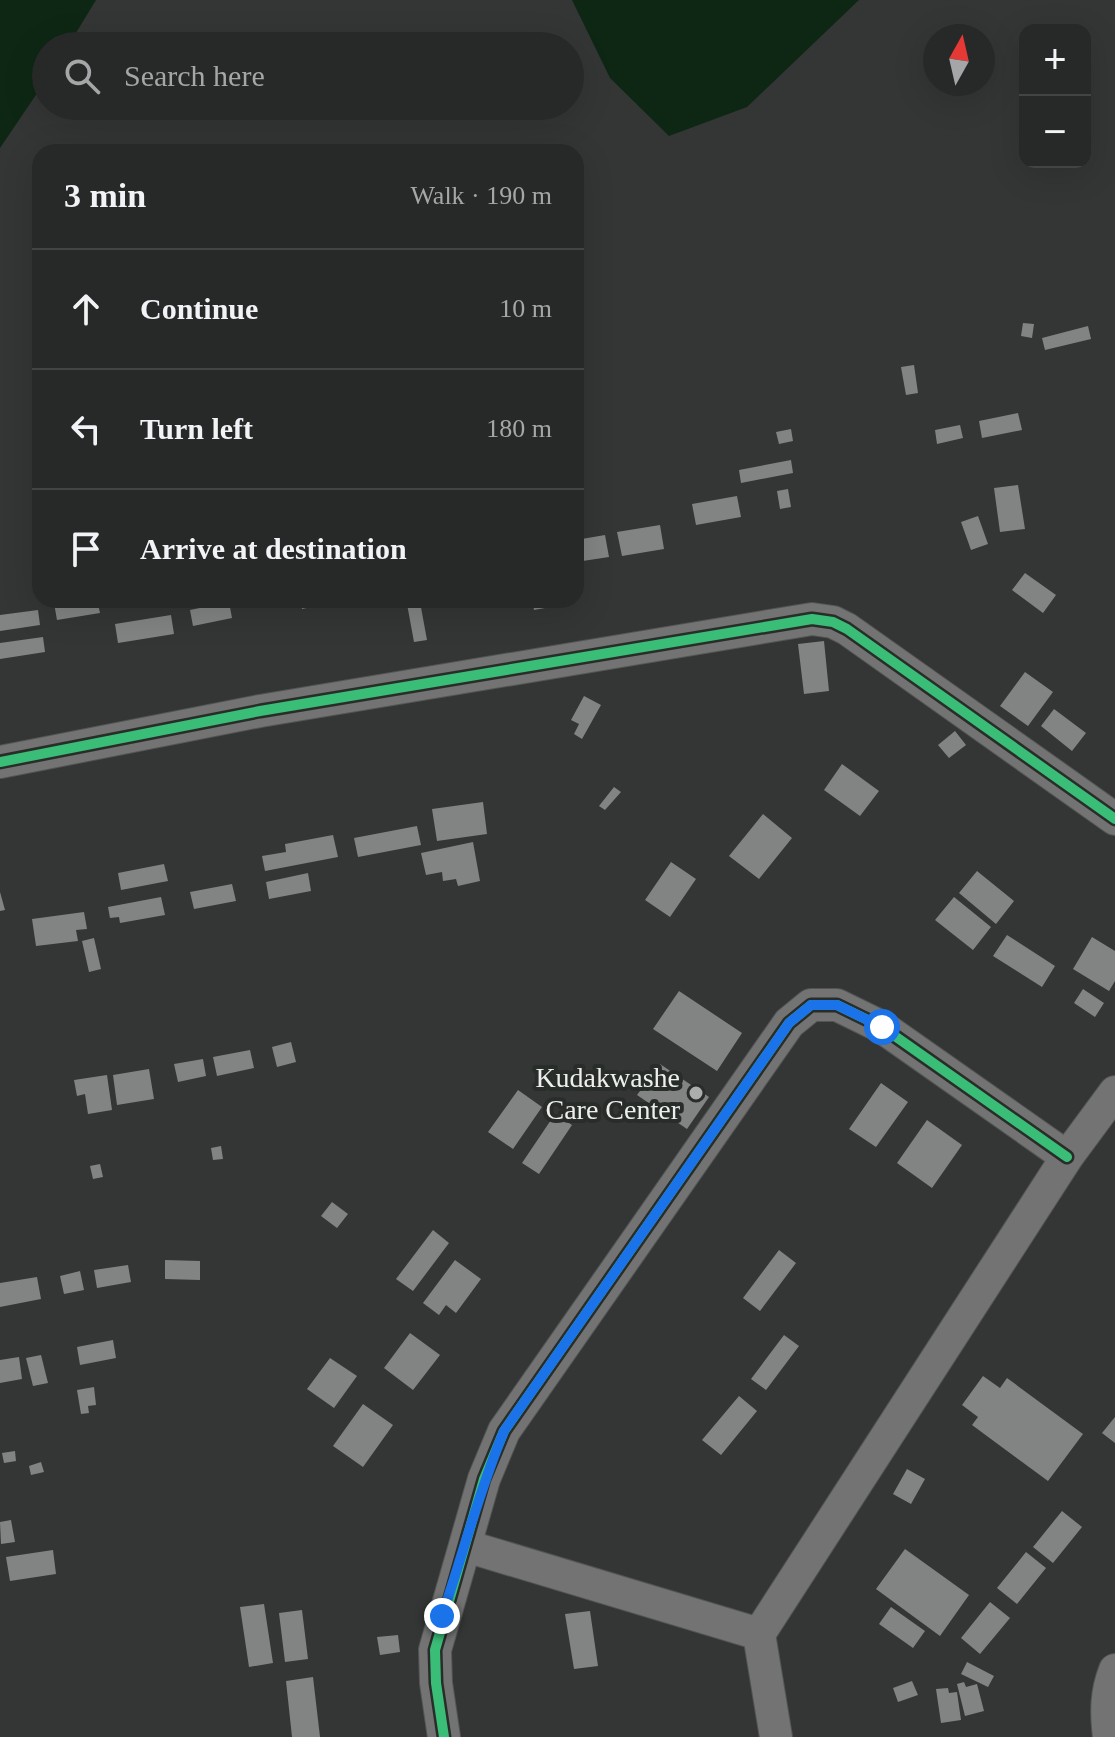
<!DOCTYPE html>
<html lang="en">
<head>
<meta charset="utf-8">
<style>
	body { margin:0; font-family:"Times New Roman",serif; background:#2f3030; color:#f1f3f6 }
	.controls { position:absolute; right:24px; top:24px; display:grid; overflow:hidden; border-radius:16px; box-shadow:0 8px 32px #0002 }
	.controls button { width:72px; height:72px; display:grid; place-items:center; padding:0; border:0; border-bottom:2px solid #434445; background:#272828; color:#f1f3f6; font:40px sans-serif }
	.compass { position:absolute; left:923px; top:24px; width:72px; height:72px; border-radius:50%; background:#272828; box-shadow:0 8px 32px #0002; rotate:8deg }
	.stop { position:absolute; width:24px; height:24px; margin:-18px; border:6px solid #1a73e8; border-radius:50%; background:#fff }
	.stop.end { background:#1a73e8; border-color:#fff; box-shadow:0 2px 8px #0008 }
	.list { margin:0; padding:0; list-style:none }
	h2 { display:flex; justify-content:space-between; align-items:center; height:104px; margin:0; padding:0 32px; font-size:34px }
	h2 small { font-size:26px; font-weight:400; color:#a4a6a8 }
	.list li { display:grid; grid-template-columns:52px 1fr auto; gap:24px; align-items:center; box-sizing:border-box; height:120px; padding:0 32px; border-top:2px solid #434445 }
	.list b { display:block; font-size:30px; white-space:nowrap }
	.list em { font-size:26px; font-style:normal; color:#a4a6a8 }
	.icon { flex:none; width:44px; height:44px; fill:none; stroke:currentColor; stroke-width:2; stroke-linecap:round; stroke-linejoin:round }
	.map { position:relative; flex:none; width:1115px; height:1737px; overflow:hidden }
	.search { position:absolute; background:#272828; box-shadow:0 8px 32px #0002; left:32px; top:32px; width:552px; height:88px; display:flex; align-items:center; gap:20px; box-sizing:border-box; padding:0 28px; border-radius:44px; color:#a4a6a8; font-size:30px }
	.panel { position:absolute; background:#272828; box-shadow:0 8px 32px #0002; left:32px; top:144px; width:552px; height:464px; border-radius:24px }
	.map>svg:first-child { display:block }
</style>
</head>
<body>
<div class="map">
<svg width="1115" height="1737" viewBox="0 0 1115 1737">
	<rect width="100%" height="100%" fill="#343635"/>
	<path fill="#0e2714" d="M0,0H96L68,46H46V80L0,148Z
		M572,0H859L747,107L669,136L610,78Z"/>
	<path fill="#828483" d="M1023,323L1034,324L1032,338L1021,336Z
		M1088,326L1091,339L1045,350L1042,338Z
		M914,365L918,393L906,395L901,367Z
		M1018,413L1022,430L982,438L979,421Z
		M960,425L963,438L937,444L935,430Z
		M791,429L793,441L779,444L776,432Z
		M791,460L793,473L741,483L739,470Z
		M1018,485L1025,529L1000,532L994,488Z
		M788,489L791,507L780,509L777,491Z
		M737,496L741,517L696,525L692,504Z
		M978,516L988,544L971,550L961,522Z
		M660,525L664,549L622,556L617,532Z
		M605,535L609,557L576,562V540Z
		M1025,573L1056,595L1043,613L1012,590Z
		M74,600H97L100,613L57,620L54,603Z
		M301,600H338V601L302,609Z
		M532,600H544L545,608L534,610Z
		M229,602L232,618L193,626L190,610Z
		M420,602L427,640L414,642L407,604Z
		M38,610L40,625L0,631V615Z
		M171,615L174,634L118,643L115,624Z
		M43,637L45,652L0,659V643Z
		M824,641L829,691L804,694L798,644Z
		M1025,672L1053,692L1028,726L1000,706Z
		M584,696L601,705L582,739L574,734L579,724L571,720Z
		M1054,709L1086,733L1072,751L1041,726Z
		M955,731L966,745L949,758L938,745Z
		M842,764L879,791L860,816L824,790Z
		M614,787L621,792L605,810L599,806Z
		M483,802L487,834L437,841L432,809Z
		M763,814L792,838L759,879L729,856Z
		M417,826L421,845L358,857L354,838Z
		M333,835L338,857L265,871L262,856L286,852L285,844Z
		M473,842L480,881L458,886L456,879L443,881L442,872L426,875L421,853Z
		M671,862L696,879L670,917L645,900Z
		M164,864L168,881L121,890L118,873Z
		M977,871L1014,901L996,924L959,893Z
		M308,873L311,891L269,899L266,882Z
		M232,884L236,901L194,909L190,892Z
		M0,892L5,910L0,911Z
		M161,897L165,915L120,923L119,917L110,918L108,907Z
		M954,897L991,927L973,950L935,920Z
		M84,912L87,929L76,930L78,941L36,946L32,919Z
		M1007,935L1055,966L1042,987L993,956Z
		M1092,937L1115,951V981L1109,991L1073,969Z
		M94,938L101,969L89,972L82,941Z
		M1083,989L1104,1003L1095,1017L1074,1003Z
		M679,991L742,1033L717,1071L653,1029Z
		M291,1042L296,1062L277,1067L272,1047Z
		M250,1050L254,1068L217,1076L213,1057Z
		M203,1059L206,1076L178,1082L174,1064Z
		M660,1064L709,1097L687,1129L637,1095Z
		M149,1069L154,1099L117,1105L113,1075Z
		M107,1075L112,1110L88,1114L85,1094L77,1096L74,1080Z
		M881,1083L908,1102L876,1147L849,1129Z
		M518,1090L542,1107L513,1149L488,1132Z
		M555,1114L572,1125L539,1174L522,1163Z
		M927,1120L962,1145L932,1188L897,1163Z
		M221,1146L223,1159L213,1160L211,1148Z
		M100,1164L103,1177L93,1179L90,1166Z
		M332,1202L348,1214L337,1228L321,1216Z
		M433,1230L449,1243L413,1291L396,1279Z
		M779,1250L796,1263L760,1311L743,1298Z
		M165,1260L200,1261V1280L165,1279Z
		M455,1260L481,1279L456,1313L446,1305L439,1315L423,1303Z
		M128,1265L131,1282L97,1288L94,1270Z
		M80,1271L84,1290L64,1294L60,1276Z
		M37,1277L41,1299L0,1307V1283Z
		M410,1333L440,1355L413,1390L384,1368Z
		M784,1335L799,1346L766,1390L751,1379Z
		M113,1340L116,1358L80,1365L77,1347Z
		M41,1355L48,1383L33,1386L26,1358Z
		M19,1357L22,1379L0,1383V1360Z
		M330,1358L357,1376L334,1408L307,1389Z
		M983,1376L1000,1388L1007,1378L1083,1434L1048,1481L972,1425L978,1417L962,1405Z
		M94,1387L96,1405L88,1406L89,1413L81,1414L77,1390Z
		M739,1396L757,1411L721,1455L702,1440Z
		M363,1404L393,1425L363,1467L333,1446Z
		M1115,1417V1443L1102,1433Z
		M15,1451L16,1461L4,1463L2,1453Z
		M41,1462L44,1472L31,1475L29,1466Z
		M907,1469L925,1479L911,1504L893,1494Z
		M1062,1511L1082,1527L1053,1563L1033,1547Z
		M11,1520L15,1542L1,1544L0,1522Z
		M905,1549L969,1595L940,1636L876,1589Z
		M53,1550L56,1574L10,1581L6,1557Z
		M1026,1552L1046,1568L1017,1604L997,1588Z
		M990,1602L1010,1618L980,1654L961,1638Z
		M264,1604L273,1663L249,1667L240,1607Z
		M891,1607L925,1631L913,1648L879,1624Z
		M302,1610L308,1659L285,1662L279,1613Z
		M590,1611L598,1666L574,1669L565,1614Z
		M398,1635L400,1652L380,1655L377,1637Z
		M967,1662L994,1676L988,1687L961,1674Z
		M313,1677L320,1737H292L286,1681Z
		M912,1681L918,1695L898,1702L893,1688Z
		M964,1682L966,1687L977,1684L984,1711L965,1716L957,1684Z
		M948,1688L949,1693L957,1692L961,1720L941,1723L936,1689Z"/>
	<g fill="none" stroke-linecap="round" stroke-linejoin="round">
		<defs>
			<path id="street" d="M0,762L260,711L812,619L833,622L847,629L1115,819
				M466,1546L759,1634
				M444,1737L436,1683L435,1650L484,1479L504,1431L789,1023L811,1005H837L882,1027L1067,1157
				M776,1737L759,1634L1067,1157L1115,1092
				M1109,1737C1106,1712 1106,1693 1115,1670"/>
		</defs>
		<use href="#street" stroke="#525553" stroke-width="34"/>
		<use href="#street" stroke="#727372" stroke-width="32"/>
		<defs>
			<path id="cycleway" d="M0,762L260,711L812,619L833,622L847,629L1115,819
				M444,1737L436,1683L435,1650L484,1479L504,1431L789,1023L811,1005H837L882,1027L1067,1157"/>
		</defs>
		<use href="#cycleway" stroke="#292d2a" stroke-width="15"/>
		<use href="#cycleway" stroke="#3abd76" stroke-width="10"/>
	</g>
	<g fill="none" stroke-linecap="round" stroke-linejoin="round">
		<path stroke="#1a73e8" stroke-width="10" d="M442,1616C463,1554 479,1491 504,1431L789,1023L811,1005H837L882,1027"/>
	</g>
	<circle fill="#acaead" stroke="#292d2a" stroke-width="3" cx="696" cy="1093" r="8"/>
	<g text-anchor="middle" stroke-width="8" stroke-linejoin="round" paint-order="stroke">
		<g font-size="28" fill="#ecefed" stroke="#292d2a" text-anchor="end">
			<text x="680" y="1087">Kudakwashe<tspan x="680" dy="32">Care Center</tspan></text>
		</g>
	</g>
</svg>
<div class="controls">
<button>+</button>
<button>−</button>
</div>
<svg class="compass" viewBox="-18 -18 36 36"><path d="M0-13l5 13h-10z" fill="#e53935"/><path d="M0 13l5-13h-10z" fill="#a4a6a8"/></svg>
<div class="stop" style="left:882px;top:1027px"></div>
<div class="stop end" style="left:442px;top:1616px"></div>
<div class="search"><svg class="icon" aria-label="search" viewBox="0 0 24 24"><circle cx="10" cy="10" r="6"/><path d="M15 15l6 6"/></svg>Search here</div>
<section class="panel">
<h2>3 min<small>Walk · 190 m</small></h2>
<ul class="list">
<li><svg class="icon" aria-label="ahead" viewBox="0 0 24 24"><path d="M12 20V5M6 11l6-6 6 6"/></svg><div><b>Continue</b></div><em>10 m</em></li>
<li><svg class="icon" aria-label="left" viewBox="0 0 24 24"><path d="M17 20v-9H6M10 6l-5 5 5 5"/></svg><div><b>Turn left</b></div><em>180 m</em></li>
<li><svg class="icon" aria-label="arrive" viewBox="0 0 24 24"><path d="M6 21V4h12l-3 4 3 4H6"/></svg><div><b>Arrive at destination</b></div></li>
</ul>
</section>
</div>
</body>
</html>
